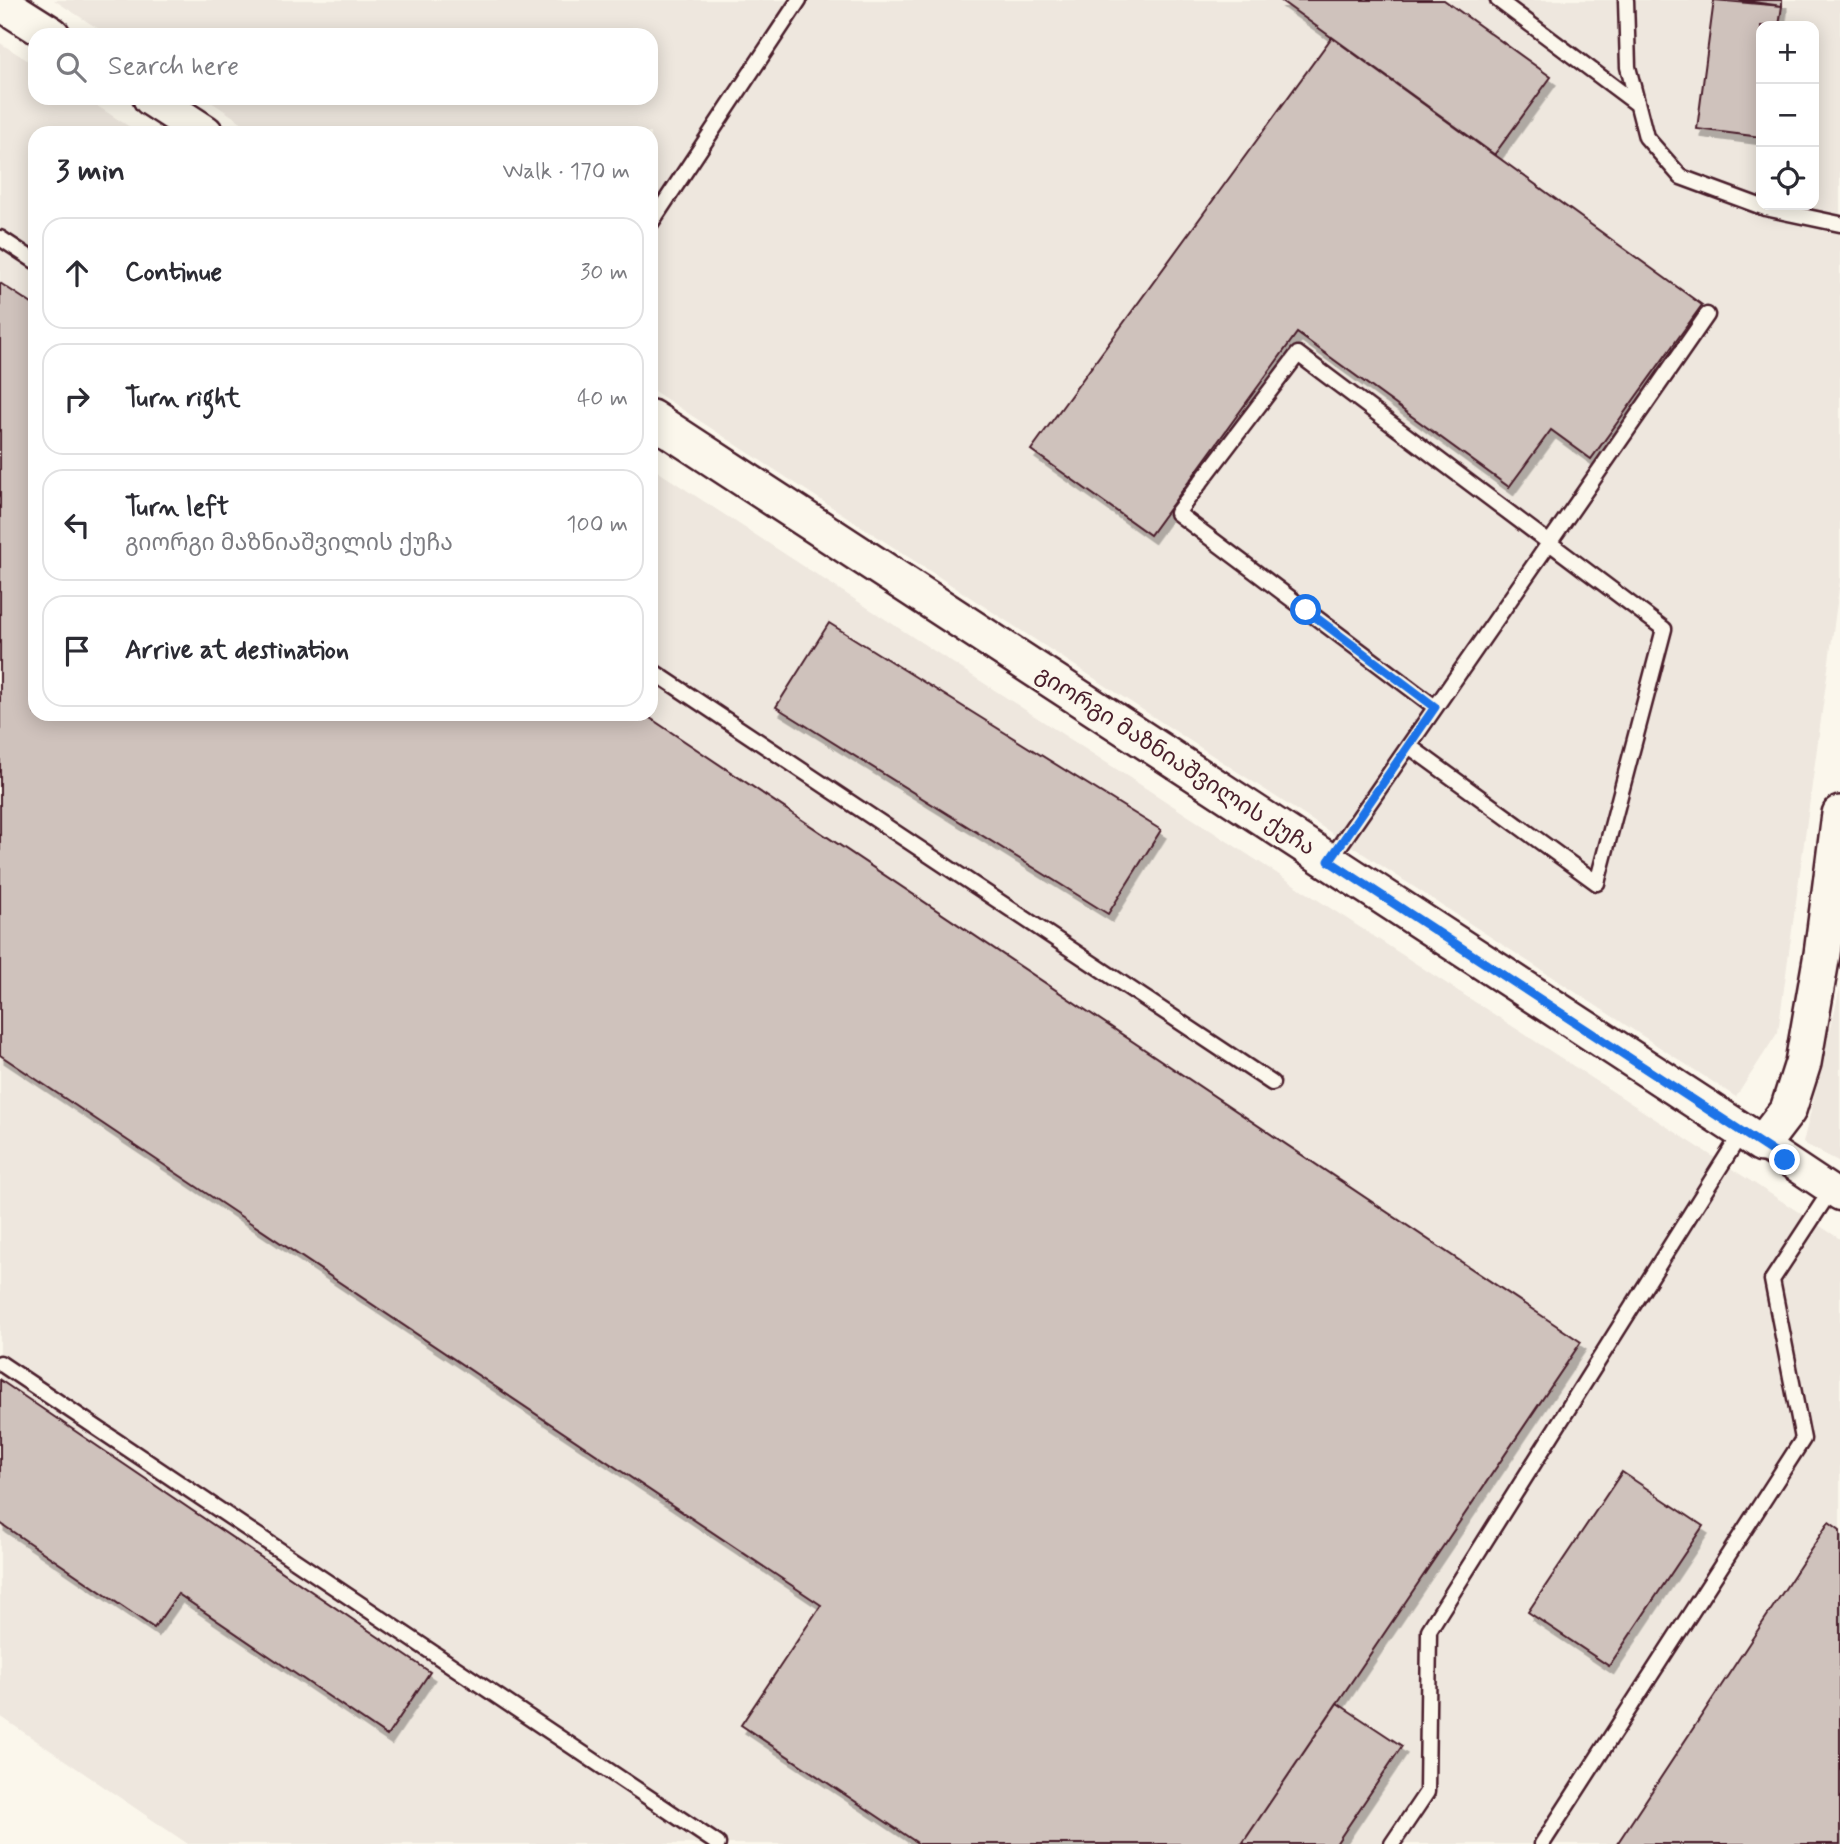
<!DOCTYPE html>
<html lang="en">
<head>
<meta charset="utf-8">
<style>
	body { margin:0; font-family:Mynerve,"Noto Sans Georgian",sans-serif; background:#f7f7f7; color:#2b2b33 }
	.controls { position:absolute; right:21px; top:21px; display:grid; overflow:hidden; border-radius:14px; box-shadow:0 4px 18px #0003 }
	.controls button { width:63px; height:63px; display:grid; place-items:center; padding:0; border:0; border-bottom:2px solid #e1e1e2; background:#fff; color:#2b2b33; font:35px sans-serif }
	.stop { position:absolute; width:21px; height:21px; margin:-16px; border:5px solid #1a73e8; border-radius:50%; background:#fff }
	.stop.end { background:#1a73e8; border-color:#fff; box-shadow:0 2px 7px #0008 }
	.list { margin:0; padding:0; list-style:none }
	h2 { display:flex; justify-content:space-between; align-items:center; height:91px; margin:0; padding:0 28px; font-size:30px }
	h2 small { font-size:23px; font-weight:400; color:#7c7c81 }
	.list li { display:grid; grid-template-columns:46px 1fr auto; gap:21px; align-items:center; box-sizing:border-box; height:112px; margin:0 14px 14px; padding:0 14px; border:2px solid #e1e1e2; border-radius:21px }
	.list b { display:block; font-size:26px; white-space:nowrap }
	.list p { margin:0; font-size:23px; white-space:nowrap; color:#7c7c81 }
	.list em { font-size:23px; font-style:normal; color:#7c7c81 }
	.icon { flex:none; width:38px; height:38px; fill:none; stroke:currentColor; stroke-width:2; stroke-linecap:round; stroke-linejoin:round }
	.map { position:relative; flex:none; width:1840px; height:1844px; overflow:hidden }
	.search { position:absolute; background:#fff; box-shadow:0 4px 18px #0003; left:28px; top:28px; width:630px; height:77px; display:flex; align-items:center; gap:18px; box-sizing:border-box; padding:0 24px; border-radius:21px; color:#7c7c81; font-size:26px }
	.panel { position:absolute; background:#fff; box-shadow:0 4px 18px #0003; left:28px; top:126px; width:630px; height:595px; border-radius:21px }
	.map>svg:first-child { display:block }
</style>
</head>
<body>
<div class="map">
<svg width="1840" height="1844" viewBox="0 0 1840 1844">
	<defs>
		<filter id="shadow"><feDropShadow dx="4.5" dy="8" stdDeviation="0" flood-color="#0004"/></filter>
	</defs>
	<rect width="100%" height="100%" fill="#fbf7ec"/>
	<filter id="ink" filterUnits="userSpaceOnUse"><feTurbulence type="fractalNoise" baseFrequency=".0143" numOctaves="2"/><feDisplacementMap in="SourceGraphic" scale="14" xChannelSelector="R" yChannelSelector="G"/><feConvolveMatrix kernelMatrix="1 2 1 2 8 2 1 2 1" color-interpolation-filters="sRGB"/></filter>
	<g filter="url(#ink)">
		<path fill="#eee7de" fill-rule="evenodd" d="M54,0H1840V581L1778,1032L1736,1097L651,389V133H258L205,98H651V35H108ZM1761,26H1814V205H1761Z
			M0,43L35,65V98H85L139,133H35V714H651V467L1840,1239V1844H188L0,1716Z
			M1840,989V1162L1803,1143Z"/>
		<path fill="#cfc2bc" stroke="#4a1f2b" stroke-width="2" filter="url(#shadow)" d="M1280,0H1444L1551,77L1494,155Z
			M1714,0L1782,6L1779,26H1761V137L1697,129Z
			M1739,0H1782V6Z
			M1332,37L1702,305L1591,459L1551,430L1509,487L1297,333L1150,535L1031,450Z
			M0,283L35,306V714H644L1581,1342L1242,1844H919L741,1725L821,1605L0,1055Z
			M829,623L1161,830L1108,914L776,707Z
			M0,1380L430,1672L387,1736L178,1594L154,1628L0,1523Z
			M1622,1472L1703,1526L1609,1666L1528,1612Z
			M1829,1522L1840,1530V1844H1617Z
			M1337,1703L1402,1746L1336,1844H1242Z"/>
		<g fill="none" stroke-linecap="round" stroke-linejoin="round">
			<defs>
				<path id="service" d="M1498,0L1637,104
					M1626,0L1628,67L1646,137L1681,177L1765,208L1840,224
					M651,223L799,0
					M0,238L35,261
					M651,670L1272,1083
					M1409,746L1597,883L1664,629L1298,354L1177,513L1435,707
					M1329,861L1707,315
					M0,1363L718,1844
					M1392,1844L1427,1792L1429,1630L1742,1132
					M1542,1844L1803,1439L1772,1280L1831,1190"/>
				<path id="minor" d="M1762,1144L1840,1196"/>
				<path id="tertiary" d="M0,2L52,35
					M151,98L205,133
					M651,418L1762,1144L1788,1110L1803,1063L1822,954L1840,814"/>
			</defs>
			<use href="#service" stroke="#4a1f2b" stroke-width="19"/>
			<use href="#minor" stroke="#4a1f2b" stroke-width="33"/>
			<use href="#tertiary" stroke="#4a1f2b" stroke-width="40"/>
			<use href="#service" stroke="#fbf7ec" stroke-width="14"/>
			<use href="#minor" stroke="#fbf7ec" stroke-width="28"/>
			<use href="#tertiary" stroke="#fbf7ec" stroke-width="35"/>
		</g>
	</g>
	<g fill="none" stroke-linecap="round" stroke-linejoin="round" filter="url(#ink)">
		<path stroke="#1a73e8" stroke-width="9" d="M1306,610L1435,707L1329,861L1785,1160"/>
	</g>
	<g text-anchor="middle" stroke-width="7" stroke-linejoin="round" paint-order="stroke">
		<g font-size="23" fill="#4a1f2b" stroke="#fbf7ec">
			<text transform="translate(1176 760) rotate(33)" y="8">გიორგი მაზნიაშვილის ქუჩა</text>
		</g>
	</g>
</svg>
<div class="controls">
<button>+</button>
<button>−</button>
<button><svg class="icon" aria-label="locate" viewBox="0 0 24 24"><circle cx="12" cy="12" r="6"/><path d="M12 2v4M12 18v4M2 12h4M18 12h4"/></svg></button>
</div>
<div class="stop" style="left:1306px;top:610px"></div>
<div class="stop end" style="left:1785px;top:1160px"></div>
<div class="search"><svg class="icon" aria-label="search" viewBox="0 0 24 24"><circle cx="10" cy="10" r="6"/><path d="M15 15l6 6"/></svg>Search here</div>
<section class="panel">
<h2>3 min<small>Walk · 170 m</small></h2>
<ul class="list">
<li><svg class="icon" aria-label="ahead" viewBox="0 0 24 24"><path d="M12 20V5M6 11l6-6 6 6"/></svg><div><b>Continue</b></div><em>30 m</em></li>
<li><svg class="icon" aria-label="right" viewBox="0 0 24 24"><path d="M7 20v-9h11M14 6l5 5-5 5"/></svg><div><b>Turn right</b></div><em>40 m</em></li>
<li><svg class="icon" aria-label="left" viewBox="0 0 24 24"><path d="M17 20v-9H6M10 6l-5 5 5 5"/></svg><div><b>Turn left</b><p>გიორგი მაზნიაშვილის ქუჩა</p></div><em>100 m</em></li>
<li><svg class="icon" aria-label="arrive" viewBox="0 0 24 24"><path d="M6 21V4h12l-3 4 3 4H6"/></svg><div><b>Arrive at destination</b></div></li>
</ul>
</section>
</div>
</body>
</html>
